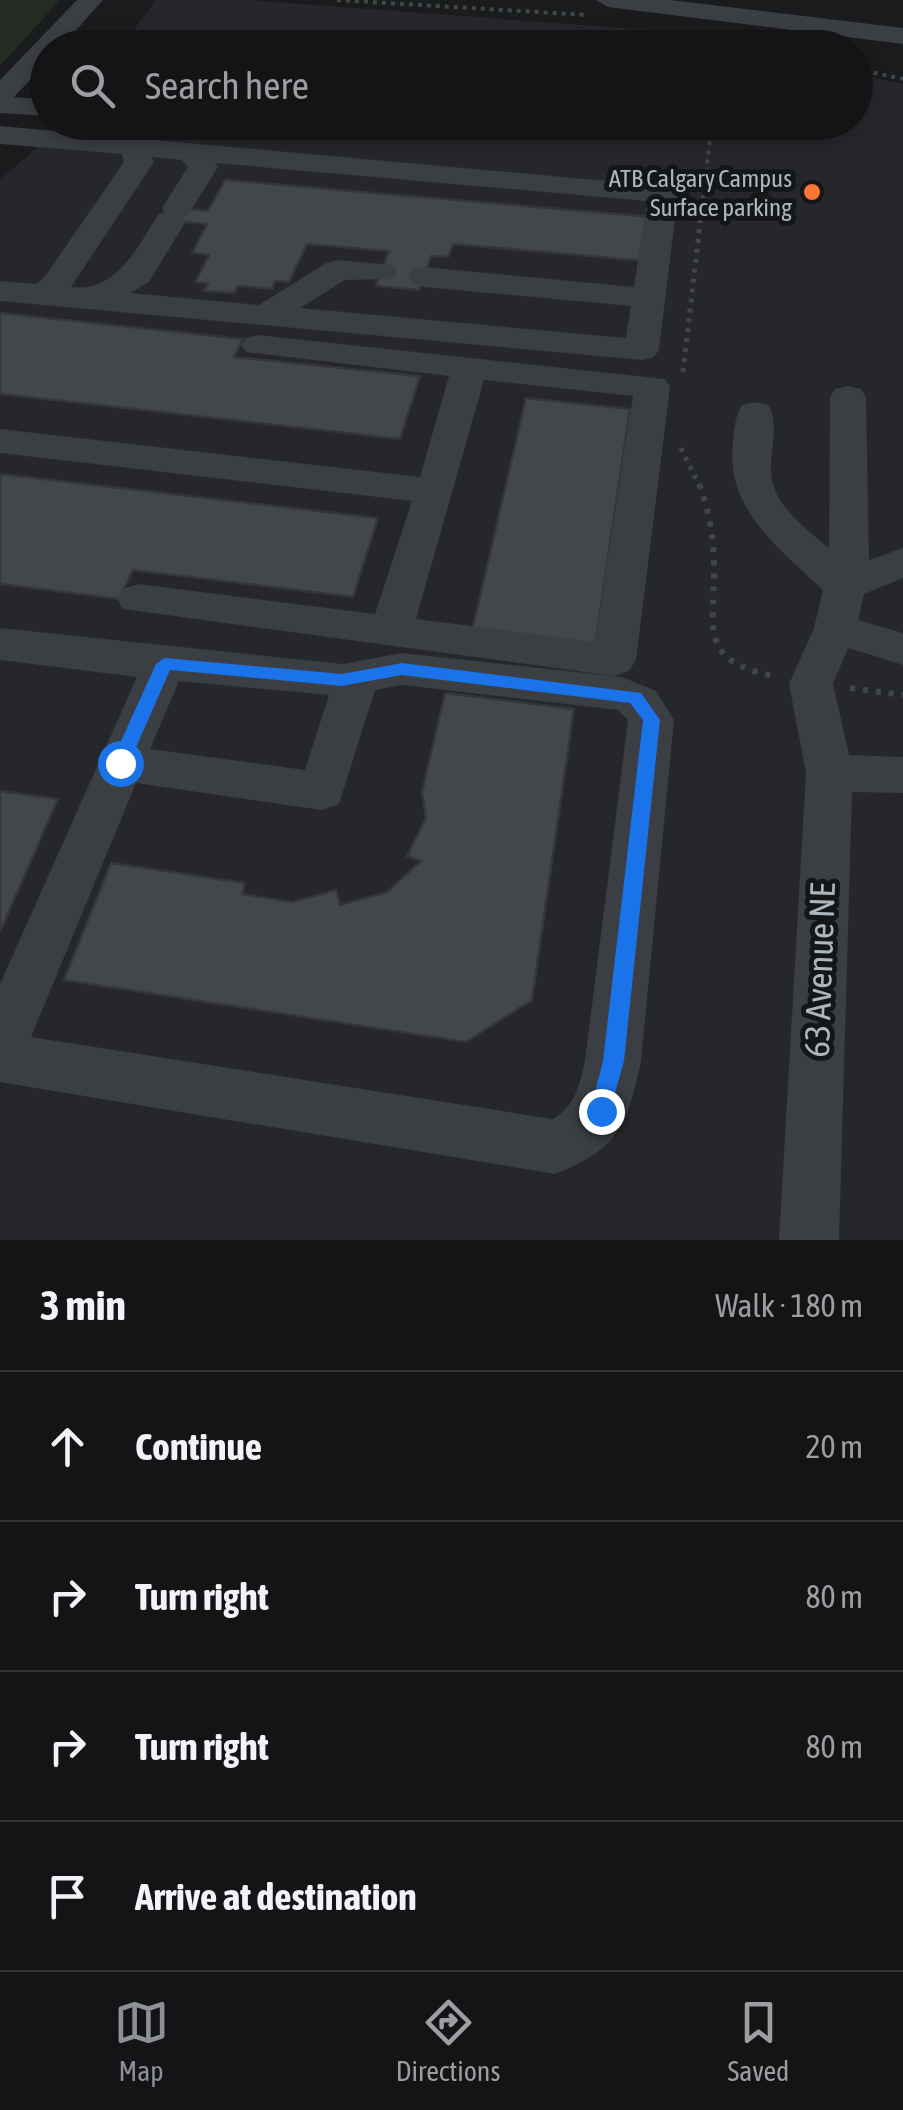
<!DOCTYPE html>
<html lang="en">
<head>
<meta charset="utf-8">
<style>
	body { margin:0; font-family:"Asap Condensed",sans-serif; background:#212123; color:#f1f3f6 }
	.stop { position:absolute; width:30px; height:30px; margin:-22px; border:8px solid #1a73e8; border-radius:50%; background:#fff }
	.stop.end { background:#1a73e8; border-color:#fff; box-shadow:0 2px 10px #0008 }
	.list { margin:0; padding:0; list-style:none }
	h2 { display:flex; justify-content:space-between; align-items:center; height:130px; margin:0; padding:0 40px; font-size:42px }
	h2 small { font-size:32px; font-weight:400; color:#9d9ea1 }
	.list li { display:grid; grid-template-columns:65px 1fr auto; gap:30px; align-items:center; box-sizing:border-box; height:150px; padding:0 40px; border-top:2px solid #333335 }
	.list b { display:block; font-size:38px; white-space:nowrap }
	.list em { font-size:32px; font-style:normal; color:#9d9ea1 }
	.icon { flex:none; width:55px; height:55px; fill:none; stroke:currentColor; stroke-width:2; stroke-linecap:round; stroke-linejoin:round }
	.map { position:relative; flex:none; width:903px; height:1240px; overflow:hidden }
	.search { position:absolute; background:#141416; box-shadow:0 5px 15px #0003; left:30px; right:30px; top:30px; height:110px; display:flex; align-items:center; gap:25px; box-sizing:border-box; padding:0 35px; border-radius:55px; color:#9d9ea1; font-size:38px }
	.sheet { height:730px; background:#141416 }
	nav { display:flex; justify-content:space-around; align-items:center; box-sizing:border-box; height:140px; border-top:2px solid #333335; background:#141416; font-size:28px; color:#9d9ea1 }
	nav a { display:grid; justify-items:center; gap:5px }
	nav .on { color:#8c9099 }
	.map>svg:first-child { display:block }
</style>
</head>
<body>
<div class="map">
<svg width="903" height="1240" viewBox="0 0 903 1240">
	<rect width="100%" height="100%" fill="#1a1b1d"/>
	<path fill="#26272a" d="M156,0H248L716,35L714,48L121,47Z
		M856,74L903,84V1240H0V180L65,123L856,122Z"/>
	<path fill="#232b22" d="M0,0H60L0,66Z"/>
	<path fill="#44474a" stroke="#343639" stroke-width="2.5" d="M323,122H381L379,127L395,128L392,136L320,131Z
		M225,180L651,217L645,261L453,244L448,257L431,256L419,290L376,286L389,251L307,244L289,282L275,281L272,289L238,286L234,293L204,291L208,283L195,282L209,255L192,253L207,224L161,220L168,207L208,211Z
		M0,313L243,339L234,357L420,376L400,439L0,394Z
		M526,398L630,409L595,646L472,631Z
		M0,474L378,518L353,597L133,570L119,599L0,584Z
		M445,693L574,709L532,1000L466,1042L64,980L111,863L245,883L242,894L292,902L336,890L340,905L387,892L421,861L407,856L426,818L422,792Z
		M0,791L58,799L0,932Z"/>
	<g fill="none" stroke-linecap="round" stroke-linejoin="round">
		<path stroke="#414649" stroke-width="4" stroke-dasharray="4 5" stroke-linecap="butt" d="M337,0L587,15
			M856,69L903,79
			M701,217L712,122"/>
		<path stroke="#414649" stroke-width="5" stroke-dasharray="4 6" stroke-linecap="butt" d="M683,372L701,215
			M681,448L700,487"/>
		<path stroke="#414649" stroke-width="6" stroke-dasharray="5 8" stroke-linecap="butt" d="M699,484C710,512 714,541 714,570C714,631 699,660 773,676
			M850,688L903,695"/>
		<path fill="#3b3e42" fill-rule="evenodd" d="M77,0H103L60,48H48V61L14,97L48,100V116L0,113V80Z
			M596,0H670L903,28V44L608,7Z
			M0,126L674,187L678,193L659,350L654,357L642,360L0,301V281L37,284L46,275L124,162L122,154L0,144ZM152,157L182,160L188,167L162,208L165,213L159,214C136,248 118,292 71,287L154,162ZM215,163L647,201L634,287L424,267L412,270L408,277L412,284L424,287L631,306L626,338L300,308L345,280L393,279L397,272L393,265L338,260L326,263L259,305L130,293L149,282L186,221L182,216L188,215L218,167Z
			M258,335L665,379L670,387L636,660L629,671L614,676L123,609L117,599L123,589L138,584L375,614L412,501L0,453V429L420,477L449,376L246,352L241,345L246,338ZM484,380L633,396L595,642L416,619Z
			M848,386L861,389L866,397L869,560L903,548V578L864,594L858,620L903,633V665L848,648L833,684L849,755L903,757V793L852,792L839,1240H779L806,773L789,684L814,628L823,590C779,548 725,509 733,443C734,429 735,416 742,405L755,402L768,405C783,427 763,464 775,490C784,513 810,532 829,548L830,397L835,389Z
			M0,628L343,664L402,653L622,677L656,691L674,720L641,1061C627,1126 619,1149 555,1174L0,1082V984L137,677L0,660ZM179,681L329,695L305,770L150,749ZM402,685L618,710L628,720L585,1061C579,1086 576,1105 553,1119L31,1037L136,783L322,810L339,804L375,690Z"/>
	</g>
	<path fill="#1a73e8" d="M164,658L342,674L402,663L641,693L660,720L624,1061L608,1118H593L590,1111L603,1061L643,720L630,703L402,675L342,686L170,670L127,768H114L111,763L156,664Z"/>
	<circle fill="#f97636" stroke="#151618" stroke-width="4" cx="812" cy="192" r="10"/>
	<g text-anchor="middle" stroke-width="10" stroke-linejoin="round" paint-order="stroke">
		<g font-size="25" fill="#acb7bd" stroke="#151618" text-anchor="end">
			<text x="792" y="187">ATB Calgary Campus<tspan x="792" dy="29">Surface parking</tspan></text>
		</g>
		<g font-size="35" fill="#acb7bd" stroke="#151618">
			<text transform="translate(820 970) rotate(-88)" y="12">63 Avenue NE</text>
		</g>
	</g>
</svg>
<div class="stop" style="left:120px;top:763px"></div>
<div class="stop end" style="left:601px;top:1111px"></div>
<div class="search"><svg class="icon" aria-label="search" viewBox="0 0 24 24"><circle cx="10" cy="10" r="6"/><path d="M15 15l6 6"/></svg>Search here</div>
</div>
<section class="sheet">
<h2>3 min<small>Walk · 180 m</small></h2>
<ul class="list">
<li><svg class="icon" aria-label="ahead" viewBox="0 0 24 24"><path d="M12 20V5M6 11l6-6 6 6"/></svg><div><b>Continue</b></div><em>20 m</em></li>
<li><svg class="icon" aria-label="right" viewBox="0 0 24 24"><path d="M7 20v-9h11M14 6l5 5-5 5"/></svg><div><b>Turn right</b></div><em>80 m</em></li>
<li><svg class="icon" aria-label="right" viewBox="0 0 24 24"><path d="M7 20v-9h11M14 6l5 5-5 5"/></svg><div><b>Turn right</b></div><em>80 m</em></li>
<li><svg class="icon" aria-label="arrive" viewBox="0 0 24 24"><path d="M6 21V4h12l-3 4 3 4H6"/></svg><div><b>Arrive at destination</b></div></li>
</ul>
</section>
<nav>
<a class="on"><svg class="icon" aria-label="map" viewBox="0 0 24 24"><path d="M3 6l6-2 6 2 6-2v14l-6 2-6-2-6 2zM9 4v14M15 6v14"/></svg>Map</a>
<a><svg class="icon" aria-label="directions" viewBox="0 0 24 24"><path d="M12 3l9 9-9 9-9-9zM9 14v-3h6M13 9l2 2-2 2"/></svg>Directions</a>
<a><svg class="icon" aria-label="saved" viewBox="0 0 24 24"><path d="M7 4h10v16l-5-4-5 4z"/></svg>Saved</a>
</nav>
</body>
</html>
